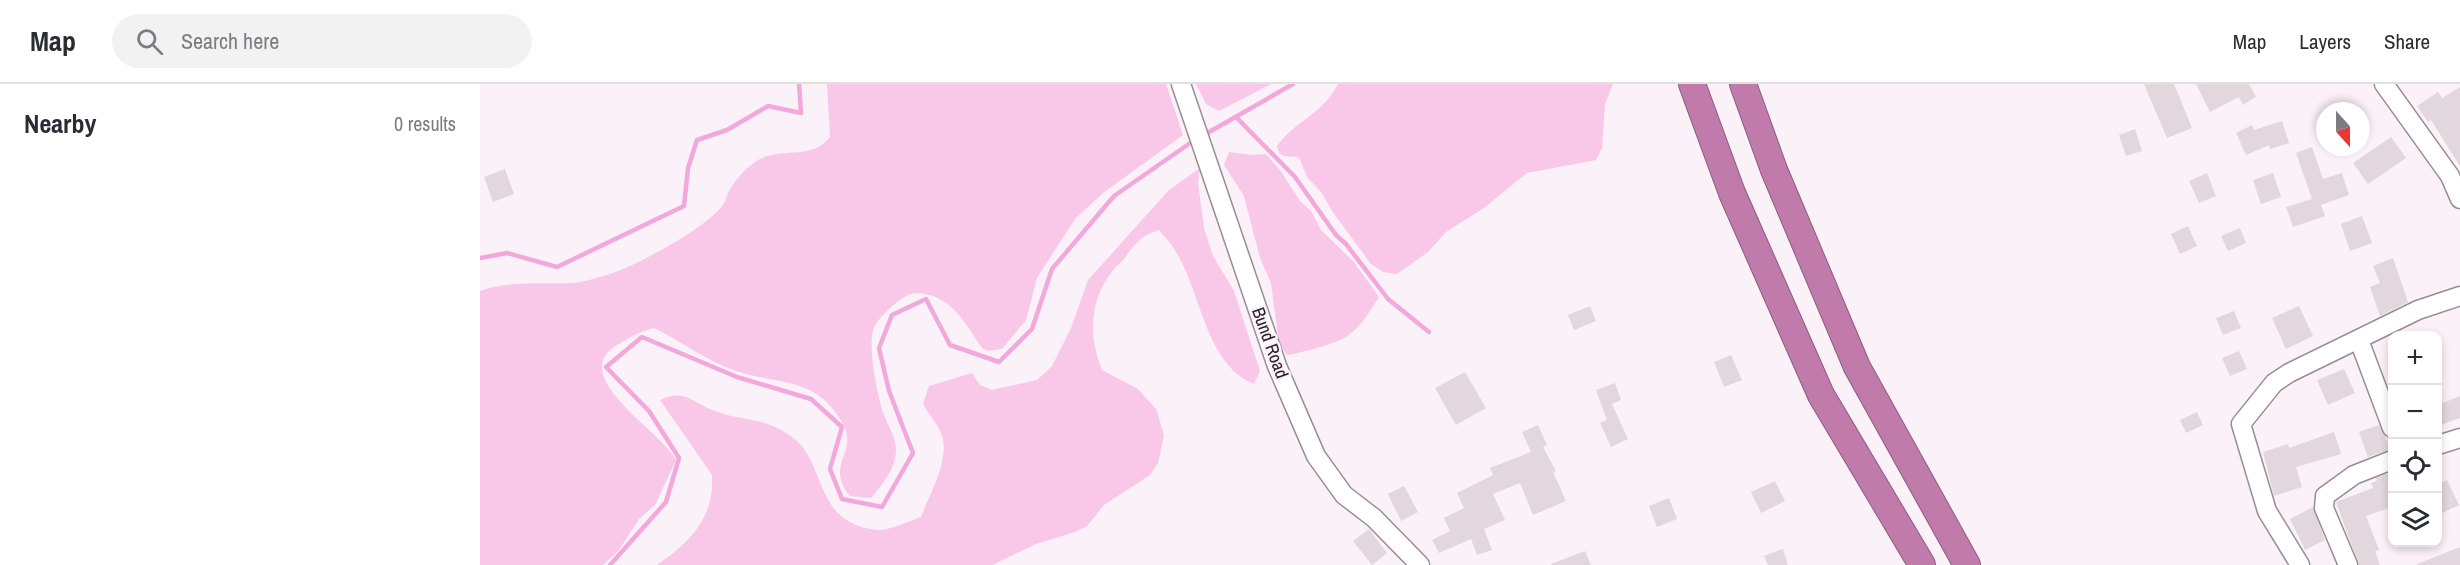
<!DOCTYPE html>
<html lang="en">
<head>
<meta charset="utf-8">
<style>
	body { margin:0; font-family:"Archivo Narrow",sans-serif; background:#f2f2f3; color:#2b2b33 }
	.controls { position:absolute; right:18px; bottom:18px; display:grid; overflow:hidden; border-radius:12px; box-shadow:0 3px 9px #0003 }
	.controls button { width:54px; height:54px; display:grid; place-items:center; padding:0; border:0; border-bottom:2px solid #e1e1e2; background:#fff; color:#2b2b33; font:30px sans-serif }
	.compass { position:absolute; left:1836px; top:18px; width:54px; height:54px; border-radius:50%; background:#fff; box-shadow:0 3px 9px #0003; rotate:159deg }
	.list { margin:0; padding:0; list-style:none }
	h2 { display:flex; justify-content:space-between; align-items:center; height:78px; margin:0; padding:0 24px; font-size:26px }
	h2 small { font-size:20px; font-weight:400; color:#7c7c81 }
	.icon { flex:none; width:33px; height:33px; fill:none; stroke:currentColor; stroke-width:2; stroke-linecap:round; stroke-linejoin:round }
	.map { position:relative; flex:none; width:1980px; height:481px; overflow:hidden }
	header { display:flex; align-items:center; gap:36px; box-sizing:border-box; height:84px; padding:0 30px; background:#fff; border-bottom:2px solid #e1e1e2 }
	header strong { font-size:28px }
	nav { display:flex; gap:33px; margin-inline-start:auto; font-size:21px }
	.search { width:420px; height:54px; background:#f2f2f3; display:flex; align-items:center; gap:15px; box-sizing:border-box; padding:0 21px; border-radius:33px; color:#7c7c81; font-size:22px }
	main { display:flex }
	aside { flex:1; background:#fff }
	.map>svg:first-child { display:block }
</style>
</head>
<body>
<header>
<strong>Map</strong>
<div class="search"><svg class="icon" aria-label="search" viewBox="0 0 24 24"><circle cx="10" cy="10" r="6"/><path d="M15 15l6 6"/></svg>Search here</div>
<nav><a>Map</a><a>Layers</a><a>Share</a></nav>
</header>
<main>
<aside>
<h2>Nearby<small>0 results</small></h2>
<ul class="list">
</ul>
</aside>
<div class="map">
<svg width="1980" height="481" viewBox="0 0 1980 481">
	<rect width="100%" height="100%" fill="#fbf1f8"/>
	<path fill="#f9c7e8" d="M347,0H686L703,51L623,109L595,135L557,194L546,236L522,265L508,267L502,264C485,239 471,210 436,209C426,209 416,219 409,225C403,231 395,238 393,247C388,264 397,311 403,328C407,341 416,352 416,366C416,384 402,401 391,414L370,412C344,381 379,368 363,340C337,292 299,301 256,287C228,278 201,257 174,244C160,247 149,254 137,261C85,292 183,348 196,376L175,421L159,435L139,466L123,481H0V207C30,196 60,201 90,199C103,199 118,193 130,190C158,181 226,144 243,121C246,118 246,113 248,109C253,98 265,85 275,78C299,61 331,78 350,53Z
		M716,0H791L739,27L726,20Z
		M858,0H1133L1125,20L1122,64L1116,76L1047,89L1004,124L966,148L948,168L917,190L903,188L891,180L852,127L842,109L827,93L819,73L804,72L799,69L797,62C815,37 843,30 858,0Z
		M749,68L772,71L786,70L800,86L820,117L831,127L841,146L874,178L899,213C872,258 863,257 814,270L807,271L799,260L791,199L780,174L764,112L744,81Z
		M720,84L718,99L724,144L733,172L754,207L780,287L774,300C726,281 721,208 696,168C692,160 685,153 679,146C661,151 654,161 644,175C641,179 637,181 634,185C609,215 608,252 622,286L658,305L676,325L684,351L678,379L670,391L624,421L607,442L595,448L556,460L512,481H177C209,459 235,434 232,391L180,316C206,304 212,319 235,327C263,338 284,332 312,353C348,379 332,439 397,446C409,447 429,437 441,433C449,411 470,376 462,352C459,341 448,330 443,320L449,302L492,289L500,301L512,306L557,296L572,282L591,244L608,196L689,106Z"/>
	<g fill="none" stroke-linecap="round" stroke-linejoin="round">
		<path stroke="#f3a8dc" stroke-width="4.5" d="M756,33L815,93L856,151L866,160L908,215L949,248
			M724,51L813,0
			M0,174L27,169L77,183L204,122L208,84L217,56L247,46L288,22L321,29L319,0
			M130,481L186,418L199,374L169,327L126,283L162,253L257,293L331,315L362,343L350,385L362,415L402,423L433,369L409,307L399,264L412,231L446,215L470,261L519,278L552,245L572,185L634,112L716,55"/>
	</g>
	<path fill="#e1d7dd" d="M1664,0H1694L1712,44L1687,54Z
		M1716,0H1769L1776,13L1763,21L1759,13L1730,28Z
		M1980,3V82L1951,36L1948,38L1937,22L1958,8L1962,14Z
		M1802,37L1809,59L1790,65L1789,61L1766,71L1756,49L1772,41L1774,46Z
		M1655,45L1662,67L1646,72L1639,51Z
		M1911,53L1926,74L1888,100L1873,79Z
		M1832,63L1843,95L1862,89L1869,111L1841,121L1845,132L1813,143L1806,123L1832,115L1816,69Z
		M25,85L34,110L13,118L4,93Z
		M1727,89L1736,112L1719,119L1709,97Z
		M1793,89L1801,113L1781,120L1773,96Z
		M1882,132L1892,159L1870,167L1861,140Z
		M1708,142L1717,162L1700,170L1691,150Z
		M1760,144L1766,159L1748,167L1741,152Z
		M1913,174L1928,218L1900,232L1890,203L1900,199L1893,182Z
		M1110,222L1116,237L1094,246L1088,231Z
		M1819,222L1833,252L1806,265L1792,234Z
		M1754,227L1761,244L1743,251L1736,234Z
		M1759,267L1767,285L1750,292L1742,274Z
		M1251,271L1262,296L1244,303L1234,278Z
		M1864,285L1875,309L1848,321L1837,296Z
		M985,288L1006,324L976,341L955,304Z
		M1135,299L1141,316L1132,320L1148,355L1131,363L1120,339L1127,336L1116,306Z
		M1980,312V334L1958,342V321Z
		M1717,328L1723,341L1706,349L1700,336Z
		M1058,341L1067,361L1063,363L1076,387L1073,388L1086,417L1053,431L1040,399L1013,410L1025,436L1004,445L1012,466L997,471L991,455L959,469L952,456L970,447L964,434L984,424L977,409L1013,391L1010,384L1051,368L1042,348Z
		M1899,341L1911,365L1888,373L1879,348Z
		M1854,348L1861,370L1816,383L1822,403L1794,412L1783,368L1808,360L1809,364Z
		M1912,388V423L1886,432L1899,466L1895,467L1900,481H1879L1856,418L1893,404L1891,399L1897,397L1896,394Z
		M1967,396L1979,421L1958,431V400Z
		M1295,397L1305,417L1281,429L1271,408Z
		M924,402L938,428L921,437L908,410Z
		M1189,414L1197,435L1177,443L1169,422Z
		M1833,423L1845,456L1825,466L1810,435Z
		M889,445L907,469L892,481L873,457Z
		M1980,463V481H1937V480Z
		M1303,465L1308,481H1288L1284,472Z
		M1105,467L1111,481H1071V480Z"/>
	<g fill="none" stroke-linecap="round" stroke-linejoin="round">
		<defs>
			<path id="minor" d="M701,0L797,282L836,372L864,411L894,434L940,481
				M1904,0L1970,92L1980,115
				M1879,256L1912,344
				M1958,361L1980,354
				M1820,481L1787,427L1761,340L1794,299L1809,289L1938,226L1980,212
				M1868,481L1844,424L1845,412L1874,391L1912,376"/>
			<path id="highway" d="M1212,0L1252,109L1341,311L1442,481
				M1263,0L1294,86L1377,283L1487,481"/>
		</defs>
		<use href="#minor" stroke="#978e94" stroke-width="21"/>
		<use href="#highway" stroke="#8b5d7c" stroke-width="28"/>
		<use href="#minor" stroke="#fff" stroke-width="18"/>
		<use href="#highway" stroke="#c07bab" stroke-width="26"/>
	</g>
	<g text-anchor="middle" stroke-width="5" stroke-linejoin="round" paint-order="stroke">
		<g font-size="18" fill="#282426" stroke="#fbf1f8">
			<text transform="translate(790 259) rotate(70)" y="6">Bund Road</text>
		</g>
	</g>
</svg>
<div class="controls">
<button>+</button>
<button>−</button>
<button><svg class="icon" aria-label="locate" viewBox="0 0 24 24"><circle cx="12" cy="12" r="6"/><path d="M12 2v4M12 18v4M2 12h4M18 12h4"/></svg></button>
<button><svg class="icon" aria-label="layers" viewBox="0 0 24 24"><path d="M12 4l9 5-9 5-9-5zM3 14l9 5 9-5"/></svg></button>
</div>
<svg class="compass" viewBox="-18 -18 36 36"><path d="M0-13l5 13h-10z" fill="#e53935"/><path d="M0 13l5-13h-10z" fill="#7c7c81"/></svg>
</div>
</main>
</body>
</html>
